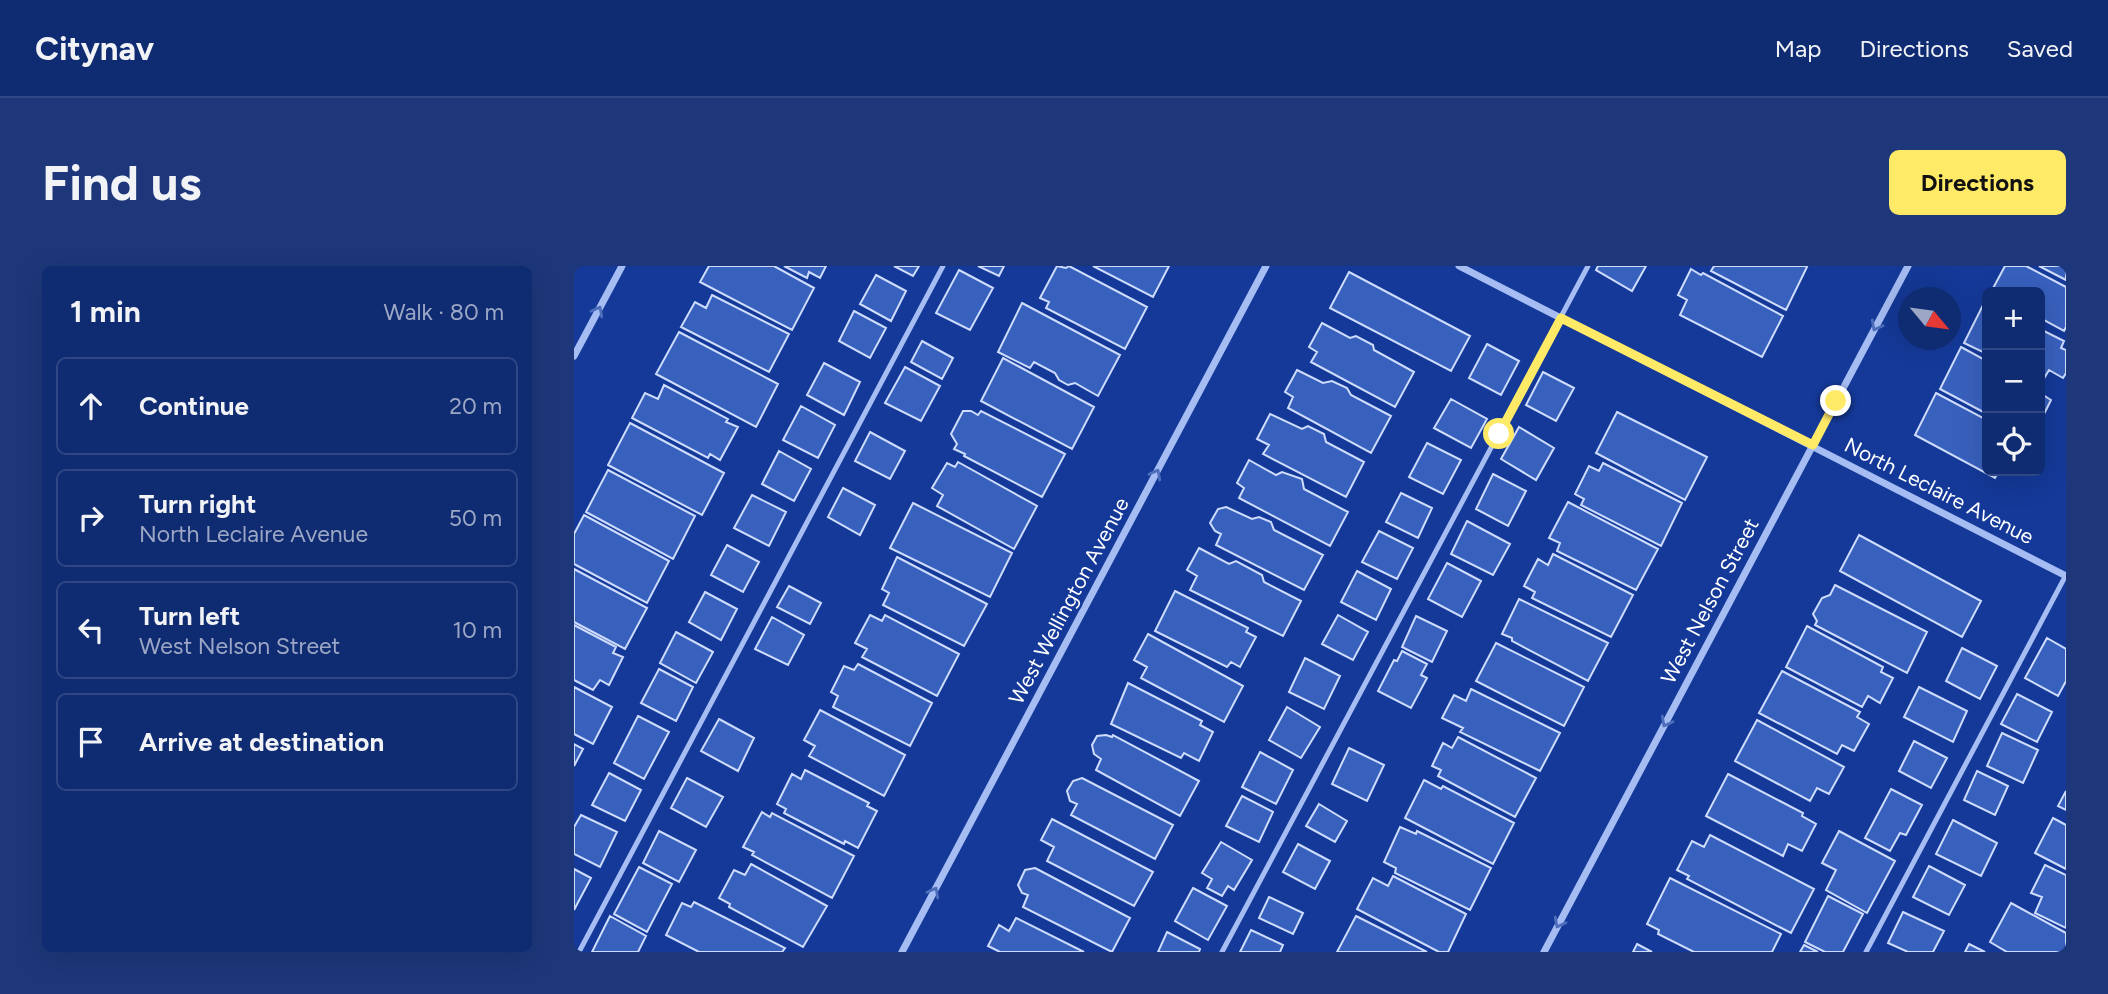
<!DOCTYPE html>
<html lang="en">
<head>
<meta charset="utf-8">
<style>
	body { margin:0; font-family:Figtree,sans-serif; background:#1d377a; color:#f1f3f6 }
	.controls { position:absolute; right:21px; top:21px; display:grid; overflow:hidden; border-radius:10px; box-shadow:0 7px 28px #0002 }
	.controls button { width:63px; height:63px; display:grid; place-items:center; padding:0; border:0; border-bottom:2px solid #2f4784; background:#0f2b72; color:#f1f3f6; font:35px sans-serif }
	.compass { position:absolute; left:1324px; top:21px; width:63px; height:63px; border-radius:50%; background:#0f2b72; box-shadow:0 7px 28px #0002; rotate:119deg }
	.stop { position:absolute; width:21px; height:21px; margin:-16px; border:5px solid #ffea67; border-radius:50%; background:#fff }
	.stop.end { background:#ffea67; border-color:#fff; box-shadow:0 2px 7px #0008 }
	.list { margin:0; padding:0; list-style:none }
	h2 { display:flex; justify-content:space-between; align-items:center; height:91px; margin:0; padding:0 28px; font-size:30px }
	h2 small { font-size:23px; font-weight:400; color:#9ba7c4 }
	.list li { display:grid; grid-template-columns:46px 1fr auto; gap:21px; align-items:center; box-sizing:border-box; height:98px; margin:0 14px 14px; padding:0 14px; border:2px solid #2f4784; border-radius:10px }
	.list b { display:block; font-size:26px; white-space:nowrap }
	.list p { margin:0; font-size:23px; white-space:nowrap; color:#9ba7c4 }
	.list em { font-size:23px; font-style:normal; color:#9ba7c4 }
	.icon { flex:none; width:38px; height:38px; fill:none; stroke:currentColor; stroke-width:2; stroke-linecap:round; stroke-linejoin:round }
	.map { position:relative; flex:none; width:1492px; height:686px; overflow:hidden; border-radius:10px }
	header { display:flex; align-items:center; gap:42px; box-sizing:border-box; height:98px; padding:0 35px; background:#0f2b72; border-bottom:2px solid #2f4784 }
	header strong { font-size:33px }
	nav { display:flex; gap:38px; margin-inline-start:auto; font-size:24px }
	.intro { display:flex; align-items:center; justify-content:space-between; box-sizing:border-box; height:168px; padding:0 42px }
	h1 { margin:0; font-size:49px }
	.button { padding:18px 32px; border-radius:10px; background:#ffea67; color:#111; font-size:24px; font-weight:700 }
	main { display:flex; gap:42px; padding:0 42px }
	aside { flex:1; background:#0f2b72; border-radius:10px; box-shadow:0 7px 28px #0002 }
	.map>svg:first-child { display:block }
</style>
</head>
<body>
<header>
<strong>Citynav</strong>
<nav><a>Map</a><a>Directions</a><a>Saved</a></nav>
</header>
<div class="intro"><h1>Find us</h1><a class="button">Directions</a></div>
<main>
<aside>
<h2>1 min<small>Walk · 80 m</small></h2>
<ul class="list">
<li><svg class="icon" aria-label="ahead" viewBox="0 0 24 24"><path d="M12 20V5M6 11l6-6 6 6"/></svg><div><b>Continue</b></div><em>20 m</em></li>
<li><svg class="icon" aria-label="right" viewBox="0 0 24 24"><path d="M7 20v-9h11M14 6l5 5-5 5"/></svg><div><b>Turn right</b><p>North Leclaire Avenue</p></div><em>50 m</em></li>
<li><svg class="icon" aria-label="left" viewBox="0 0 24 24"><path d="M17 20v-9H6M10 6l-5 5 5 5"/></svg><div><b>Turn left</b><p>West Nelson Street</p></div><em>10 m</em></li>
<li><svg class="icon" aria-label="arrive" viewBox="0 0 24 24"><path d="M6 21V4h12l-3 4 3 4H6"/></svg><div><b>Arrive at destination</b></div></li>
</ul>
</aside>
<div class="map">
<svg width="1492" height="686" viewBox="0 0 1492 686">
	<rect width="100%" height="100%" fill="#143998"/>
	<path fill="#3860bd" stroke="#cedcfd" stroke-width="2" d="M135,0H200L240,22L218,64L126,16Z
		M210,0H252L246,12L235,6L233,12Z
		M320,0H345L339,10Z
		M404,0H430L425,10Z
		M483,0L492,2L495,0L573,41L551,83L472,42L475,36L466,32Z
		M519,0H595L579,31Z
		M1024,0H1072L1058,25L1022,4Z
		M1140,0H1231L1233,1L1212,44L1137,5Z
		M1431,0H1452L1492,21V61L1490,65L1466,52V26H1417Z
		M1465,0H1492V14Z
		M1117,3L1127,9L1129,7L1209,50L1188,91L1106,49L1113,34L1104,29Z
		M385,4L419,22L396,64L362,47Z
		M775,6L896,70L877,105L756,42Z
		M302,9L332,25L317,55L286,38Z
		M138,29L215,68L195,106L107,61L121,36L132,42Z
		M1411,35L1413,36V88L1390,77Z
		M448,37L546,89L524,130L501,117L494,119L485,114L481,107L460,96L456,102L424,86Z
		M280,45L312,62L296,92L265,75Z
		M748,57L776,72L782,70L799,79L800,84L840,106L821,141L737,96L743,86L735,81Z
		M1466,63L1490,75L1487,82L1492,84V107L1489,112L1475,104L1468,116L1466,115Z
		M105,66L204,118L182,161L82,108Z
		M348,75L379,92L368,113L337,96Z
		M913,78L945,95L927,129L895,112Z
		M1387,81L1413,95V148L1366,123Z
		M429,92L520,141L498,183L407,135Z
		M250,97L286,116L270,149L233,129Z
		M331,101L366,120L347,155L311,137Z
		M723,104L749,117L758,115L773,122L777,129L817,150L797,187L714,142L719,131L711,126Z
		M969,106L1000,122L982,155L952,139Z
		M90,119L154,153L152,156L164,161L146,194L136,188L134,192L58,152L71,127L84,133Z
		M1362,127L1413,154V205H1425L1421,212L1341,169Z
		M1466,127L1477,134L1466,156Z
		M877,133L913,153L897,182L860,162Z
		M227,140L261,159L244,192L209,174Z
		M389,145H397L404,149L407,145L491,188L468,231L390,190L391,188L380,183L383,178L377,168Z
		M1043,146L1133,191L1111,234L1022,187Z
		M696,148L728,163L734,160L750,168L752,176L790,196L772,231L689,188L695,179L683,173Z
		M56,157L150,207L128,249L34,199Z
		M945,161L980,182L962,214L927,193Z
		M296,166L331,185L316,213L281,195Z
		M853,177L887,194L869,228L835,211Z
		M205,185L237,203L220,235L188,218Z
		M675,194L702,209L708,206L728,213L730,223L774,246L756,280L665,232L670,222L663,217Z
		M384,196L463,240L440,283L363,240L369,229L358,222L373,197L381,201Z
		M1029,197L1108,237L1087,280L1007,239L1010,233L1001,228L1015,200L1025,205Z
		M34,204L121,250L99,293L12,246Z
		M919,208L952,225L934,260L902,243Z
		M269,222L301,239L286,269L254,251Z
		M827,227L858,242L844,272L812,256Z
		M178,229L212,246L195,280L160,262Z
		M994,236L1084,283L1062,324L983,285L986,277L975,272Z
		M339,237L438,287L416,331L316,282Z
		M652,241L678,253L685,251L697,256L700,264L749,289L730,324L642,279L647,268L641,265L636,257L644,243Z
		M10,249L95,295L73,337L0,298V268Z
		M893,255L936,278L919,309L877,288Z
		M805,265L839,282L823,313L788,296Z
		M1285,269L1407,335L1388,371L1266,305Z
		M153,279L185,296L169,326L137,309Z
		M625,282L655,298L662,295L688,309L690,316L727,335L709,370L616,324L623,310L613,304Z
		M979,288L1059,329L1037,371L958,332L961,326L950,320L964,293L974,299Z
		M323,291L413,338L390,380L309,339L315,327L308,323Z
		M873,297L907,315L888,351L854,333Z
		M0,303L73,342L51,383L0,356Z
		M783,305L817,323L802,354L767,336Z
		M1261,319L1353,366L1333,407L1241,359L1243,355L1239,348L1248,332L1256,329Z
		M215,320L247,337L236,358L203,341Z
		M601,325L674,362L672,366L682,371L666,401L657,396L653,401L581,365Z
		M131,326L163,343L147,374L115,356Z
		M945,333L1034,377L1014,415L938,375V372L928,368Z
		M296,349L308,355L311,349L385,388L363,430L288,391L293,383L281,377Z
		M764,349L794,366L779,394L748,378Z
		M842,350L873,365L858,396L828,381Z
		M198,351L230,369L214,399L181,383Z
		M0,359L42,381L39,387L49,391L35,419L26,414L19,424L0,414Z
		M1233,360L1309,401L1307,406L1319,412L1306,437L1294,430L1288,441L1212,401Z
		M102,366L139,386L122,417L86,397Z
		M574,368L669,420L650,456L567,412L573,401L560,394Z
		M1473,372L1492,383V415L1484,430L1451,412Z
		M922,377L1010,421L990,460L902,415Z
		M1388,382L1423,400L1406,433L1372,415Z
		M828,385L853,398L847,409L853,412L837,442L804,425L820,394L823,395Z
		M731,392L766,410L750,443L715,426Z
		M284,398L358,437L336,480L259,441L264,430L257,426L270,400L280,404Z
		M85,403L119,421L102,455L67,437Z
		M1208,405L1286,446L1283,451L1295,458L1280,485L1268,479L1263,488L1185,447Z
		M554,417L628,455L626,459L639,466L625,495L610,487L607,492L537,458Z
		M0,421L38,441L19,478L0,468Z
		M1345,421L1393,445L1379,476L1330,451Z
		M897,423L986,467L966,505L886,466L889,462L868,452L880,429L892,435Z
		M1443,428L1478,446L1463,476L1427,458Z
		M713,441L746,461L727,492L695,474Z
		M246,444L331,489L310,530L235,490L241,480L230,474Z
		M64,450L95,466L70,513L40,497Z
		M145,453L180,472L164,505L127,485Z
		M1183,454L1270,501L1255,528L1243,522L1236,535L1161,495Z
		M1428,467L1464,484L1449,517L1413,500Z
		M532,469L538,471L539,469L625,515L606,550L522,504L527,493L520,488L518,479L523,470Z
		M884,471L962,512L941,551L864,510L867,504L858,500L869,477L878,482Z
		M1340,475L1373,492L1357,522L1325,505Z
		M0,478L9,483L0,500Z
		M775,482L810,499L793,535L758,518Z
		M686,486L719,504L702,538L668,521Z
		M231,504L295,537L293,540L303,545L284,582L271,575L270,578L210,547L212,543L203,538L218,508L227,513Z
		M1403,505L1434,520L1421,549L1390,534Z
		M35,507L67,524L51,555L18,539Z
		M1154,508L1229,547L1228,550L1242,558L1228,585L1214,578L1209,590L1132,550Z
		M113,512L149,531L132,561L97,542Z
		M508,512L599,559L581,593L497,549L503,538L496,535L493,525L499,515Z
		M850,514L867,523L869,520L940,557L919,598L831,552Z
		M1317,523L1348,539L1332,569L1326,567L1316,585L1291,572Z
		M1492,525V544L1484,540Z
		M668,530L699,546L685,576L652,560Z
		M745,538L773,555L761,576L732,560Z
		M188,546L196,551L198,547L280,590L258,632L178,589L180,586L169,581Z
		M7,549L43,566L26,601L0,588V561Z
		M1479,552L1492,559V603L1461,587Z
		M478,553L579,606L560,640L473,595L480,581L467,574Z
		M1379,554L1423,577L1407,610L1362,588Z
		M826,561L842,568L843,565L917,602L896,644L821,607L822,602L810,596Z
		M85,565L122,584L105,616L69,597Z
		M1265,565L1321,595L1293,647L1252,624L1262,604L1248,597Z
		M1136,569L1240,623L1217,667L1113,613L1115,610L1103,604L1118,575L1130,581Z
		M647,576L678,594L660,624L654,620L648,630L633,622L638,613L628,607Z
		M724,578L756,595L741,623L709,606Z
		M177,598L253,640L229,681L155,641L156,638L145,632L160,604L171,609Z
		M1471,599L1492,609V662L1461,647L1468,631L1457,627Z
		M1355,600L1391,619L1375,649L1339,631Z
		M65,601L98,618L73,666L40,648Z
		M461,602L556,652L538,686L449,641L454,629L448,627L444,619L451,604Z
		M0,603L17,612L0,644Z
		M819,610L892,648L874,686H865L783,643L799,612L814,620Z
		M1096,612L1207,668L1198,686H1120L1084,668L1085,664L1073,658Z
		M619,622L653,640L634,674L601,655Z
		M1254,630L1289,648L1269,686H1251L1231,676Z
		M695,631L729,647L719,668L685,652Z
		M120,636L211,682L208,686H125L92,669L108,637L117,641Z
		M1437,637L1492,667V686H1433L1416,676Z
		M1329,646L1370,665L1359,686H1334L1314,677Z
		M36,650L72,670L64,686H18Z
		M782,650L853,686H763Z
		M442,652L510,686H426L414,680L425,659L435,665Z
		M677,664L709,679L706,686H666Z
		M593,666L626,683L625,686H584Z
		M1063,678L1078,686H1059Z
		M1395,678L1411,686H1391Z
		M1230,679L1244,686H1226Z"/>
	<g fill="none" stroke-linecap="round" stroke-linejoin="round">
		<path stroke="#a6bdf3" stroke-width="5" d="M5,686L369,0
			M648,686L1014,0
			M1292,686L1492,309"/>
		<path stroke="#a6bdf3" stroke-width="7" d="M885,0L1492,310
			M0,90L48,0
			M328,686L692,0
			M970,686L1334,0"/>
	</g>
	<defs><path id="oneway-chevron" d="M-2-3.5L2.5 0L-2 3.5" fill="none" stroke-width="1.6" stroke-linecap="round" stroke-linejoin="round" transform="scale(1.75)"/></defs>
	<g stroke="#4e6ebc">
		<use href="#oneway-chevron" transform="translate(24 45) rotate(-62)"/>
		<use href="#oneway-chevron" transform="translate(1302 60) rotate(118)"/>
		<use href="#oneway-chevron" transform="translate(582 208) rotate(-62)"/>
		<use href="#oneway-chevron" transform="translate(1092 456) rotate(118)"/>
		<use href="#oneway-chevron" transform="translate(360 626) rotate(-62)"/>
		<use href="#oneway-chevron" transform="translate(985 657) rotate(118)"/>
	</g>
	<g fill="none" stroke-linecap="round" stroke-linejoin="round">
		<path stroke="#ffea67" stroke-width="9" d="M925,168L987,52L1239,179L1262,135"/>
	</g>
	<g text-anchor="middle" stroke-width="5" stroke-linejoin="round" paint-order="stroke">
		<g font-size="21" fill="#fff" stroke="#143998">
			<text transform="translate(1365 225) rotate(27)" y="7">North Leclaire Avenue</text>
			<text transform="translate(495 335) rotate(-62)" y="7">West Wellington Avenue</text>
			<text transform="translate(1136 335) rotate(-62)" y="7">West Nelson Street</text>
		</g>
	</g>
</svg>
<div class="controls">
<button>+</button>
<button>−</button>
<button><svg class="icon" aria-label="locate" viewBox="0 0 24 24"><circle cx="12" cy="12" r="6"/><path d="M12 2v4M12 18v4M2 12h4M18 12h4"/></svg></button>
</div>
<svg class="compass" viewBox="-18 -18 36 36"><path d="M0-13l5 13h-10z" fill="#e53935"/><path d="M0 13l5-13h-10z" fill="#9ba7c4"/></svg>
<div class="stop" style="left:925px;top:168px"></div>
<div class="stop end" style="left:1262px;top:135px"></div>
</div>
</main>
</body>
</html>
